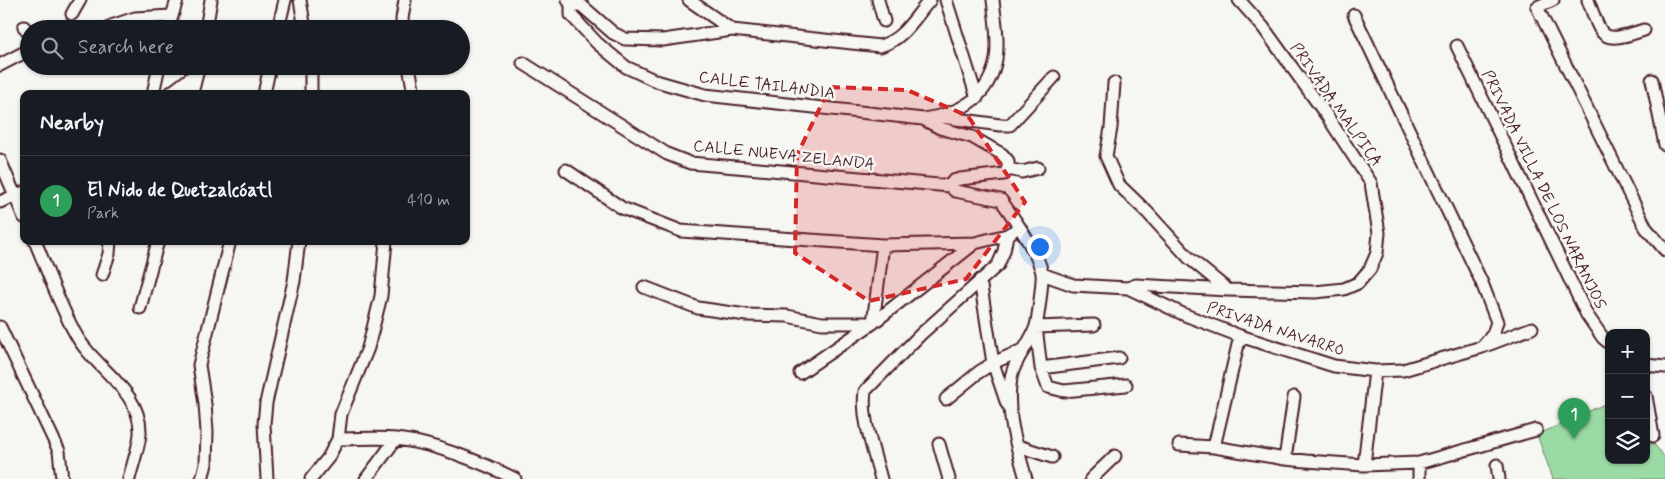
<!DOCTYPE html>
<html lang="en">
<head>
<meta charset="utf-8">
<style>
	body { margin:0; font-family:Mynerve,sans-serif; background:#242831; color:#f1f3f6 }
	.controls { position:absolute; right:15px; bottom:15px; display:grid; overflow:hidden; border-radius:10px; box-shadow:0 1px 4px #0004 }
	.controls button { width:45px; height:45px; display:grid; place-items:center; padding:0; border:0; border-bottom:1px solid #363941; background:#171b24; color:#f1f3f6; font:25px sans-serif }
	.you { position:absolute; left:1039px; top:246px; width:18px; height:18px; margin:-12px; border:4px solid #fff; border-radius:50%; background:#1a73e8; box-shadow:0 0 0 8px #1a73e833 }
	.badge { display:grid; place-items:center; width:32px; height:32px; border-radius:50%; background:#a6949b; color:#fff; font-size:16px; font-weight:700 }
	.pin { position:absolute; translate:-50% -41px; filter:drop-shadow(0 1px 2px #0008) }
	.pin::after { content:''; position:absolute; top:26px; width:18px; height:15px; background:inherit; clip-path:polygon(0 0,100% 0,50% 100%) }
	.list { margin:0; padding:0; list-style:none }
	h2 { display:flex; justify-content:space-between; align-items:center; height:65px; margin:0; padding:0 20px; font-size:21px }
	h2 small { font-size:16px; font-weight:400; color:#9ea1a6 }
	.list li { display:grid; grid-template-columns:32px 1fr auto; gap:15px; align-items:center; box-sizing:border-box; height:90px; padding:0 20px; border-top:1px solid #363941 }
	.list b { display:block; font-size:19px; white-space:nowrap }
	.list p { margin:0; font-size:16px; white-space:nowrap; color:#9ea1a6 }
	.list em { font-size:16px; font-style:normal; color:#9ea1a6 }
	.icon { flex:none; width:28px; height:28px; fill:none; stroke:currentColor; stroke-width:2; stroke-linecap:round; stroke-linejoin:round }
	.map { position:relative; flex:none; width:1665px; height:479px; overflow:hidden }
	.search { position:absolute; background:#171b24; box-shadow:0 1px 4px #0004; left:20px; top:20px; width:450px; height:55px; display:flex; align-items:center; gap:12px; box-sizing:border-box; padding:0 18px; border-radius:28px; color:#9ea1a6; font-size:19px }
	.panel { position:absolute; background:#171b24; box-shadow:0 1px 4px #0004; left:20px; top:90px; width:450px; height:155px; border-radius:10px }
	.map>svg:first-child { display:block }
</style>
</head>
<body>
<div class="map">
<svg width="1665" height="479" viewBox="0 0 1665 479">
	<rect width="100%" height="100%" fill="#f6f6f2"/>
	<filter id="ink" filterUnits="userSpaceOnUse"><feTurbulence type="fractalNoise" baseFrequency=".02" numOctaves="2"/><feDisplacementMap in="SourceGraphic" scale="10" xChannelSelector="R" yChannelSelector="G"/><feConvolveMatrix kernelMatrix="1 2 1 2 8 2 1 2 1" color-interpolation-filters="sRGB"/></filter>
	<g filter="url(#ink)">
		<path fill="#9adba5" stroke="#727d68" d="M1609,402V460H1646V443L1654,444L1665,458V479H1553L1537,435Z"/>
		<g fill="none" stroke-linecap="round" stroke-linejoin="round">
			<defs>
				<path id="minor" d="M300,0L305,29
					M568,0L571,5V15L597,43L626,67L656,81L705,95L923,119C960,114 989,98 996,59C999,40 995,19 993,0
					M689,0L732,30
					M878,0L884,21
					M946,0L977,98
					M1553,0L1537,7L1646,228L1665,250
					M1588,0C1603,40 1601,44 1644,30
					M571,5H581L613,33L625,39L663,40L732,30L880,46C904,39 914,18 930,0
					M72,14L80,0
					M1354,15L1482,283L1497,322L1493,334L1483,346
					M24,27L29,33
					M109,29L111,26L135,18L171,16
					M168,29L177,0
					M206,29L211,0
					M278,29L285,0
					M403,29L402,19L405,0
					M1457,46L1587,315L1603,338L1609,343
					M523,63L667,154L690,163L950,186
					M0,65L29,50
					M311,66V94
					M409,66L414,94
					M1652,80L1665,145
					M1114,83L1111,128L1106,156L1119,185L1147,212L1189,258L1228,290
					M155,94L154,89L159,66
					M169,94L197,73
					M189,94L193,89L198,70
					M264,94L270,66
					M942,117L1000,125H1010L1054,77
					M923,119L940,128L972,137L991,148L1002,154L1008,161V169L1004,174L960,179L953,181L950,186
					M0,160L24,217
					M1008,169L1022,172L1038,168
					M566,170L622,208L681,231L883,245L975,243
					M950,186L955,191L1001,200C1013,217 1038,252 1042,273C1043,280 1038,318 1036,326C1031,343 1014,359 1011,378C1005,412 1017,446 1026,479
					M0,202L24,192
					M35,241C48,272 59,304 75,333C93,368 142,390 140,434C139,447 132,466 129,479
					M1042,274L1073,285L1128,288L1185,315L1240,336L1334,366L1375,371L1403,370L1482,347L1532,328
					M102,275L109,254L110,241
					M980,280L993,363L1007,404
					M644,287L698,308L746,315L787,316L822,323H873L883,245
					M1128,288L1136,285L1228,290L1315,292L1344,289L1358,283L1370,269L1377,253L1379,233L1371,183L1327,116L1263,27L1239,0
					M140,308L158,241
					M1094,325L1036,327L1041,368L1048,387L1064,391L1126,385
					M0,327L59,451L62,479
					M1646,365L1665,367
					M1041,368L1119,358
					M800,373L873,323L975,243L1007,235L1012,232
					M1646,396L1653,436
					M946,399L979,372L993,363L1022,350
					M338,439C357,439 377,437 396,439C433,443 482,462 515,479
					M939,444L949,479
					M1179,445L1214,447L1285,459L1306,461L1364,465L1419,463L1536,430
					M1018,446L1052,457
					M1214,447L1240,336
					M1285,459L1294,397
					M1419,463V479
					M1364,465L1375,371
					M1497,465L1499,479
					M202,479L206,464L207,432L205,404L199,365L230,241
					M267,479L264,424L266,403L294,281L299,241
					M311,479L328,458L338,439L341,414L368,348L381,296L386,241
					M366,479L396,439
					M881,479C874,452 861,418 865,391L921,334L998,265L1004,251L1007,235
					M1091,479L1115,456"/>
			</defs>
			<use href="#minor" stroke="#4a1f2b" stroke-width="15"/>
			<use href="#minor" stroke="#f6f6f2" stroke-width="11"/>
		</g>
	</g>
	<path fill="#d62828" fill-opacity="0.2" stroke="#d62828" stroke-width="4" stroke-dasharray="10 6" stroke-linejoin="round" d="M830,87L907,90L968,116L1025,202L966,279L869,301L795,253L797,155Z"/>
	<g text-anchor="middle" stroke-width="5" stroke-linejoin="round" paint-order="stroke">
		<g font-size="16" fill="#4a1f2b" stroke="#f6f6f2">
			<text transform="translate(767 84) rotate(7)" y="6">CALLE TAILANDIA</text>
			<text transform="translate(1337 104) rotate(55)" y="6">PRIVADA MALPICA</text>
			<text transform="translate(784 154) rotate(6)" y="6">CALLE NUEVA ZELANDA</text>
			<text transform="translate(1545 189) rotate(64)" y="6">PRIVADA VILLA DE LOS NARANJOS</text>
			<text transform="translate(1276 328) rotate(18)" y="6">PRIVADA NAVARRO</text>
		</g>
	</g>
</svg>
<div class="controls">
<button>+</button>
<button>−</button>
<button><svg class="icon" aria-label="layers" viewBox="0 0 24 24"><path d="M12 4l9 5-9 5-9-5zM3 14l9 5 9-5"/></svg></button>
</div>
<div class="you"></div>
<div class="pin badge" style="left:1574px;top:439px;background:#2e9e5b">1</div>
<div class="search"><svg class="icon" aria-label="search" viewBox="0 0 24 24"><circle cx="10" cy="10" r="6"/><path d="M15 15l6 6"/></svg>Search here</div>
<section class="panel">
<h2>Nearby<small></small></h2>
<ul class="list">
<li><span class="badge" style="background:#2e9e5b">1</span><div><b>El Nido de Quetzalcóatl</b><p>Park</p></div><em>410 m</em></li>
</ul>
</section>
</div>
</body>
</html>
